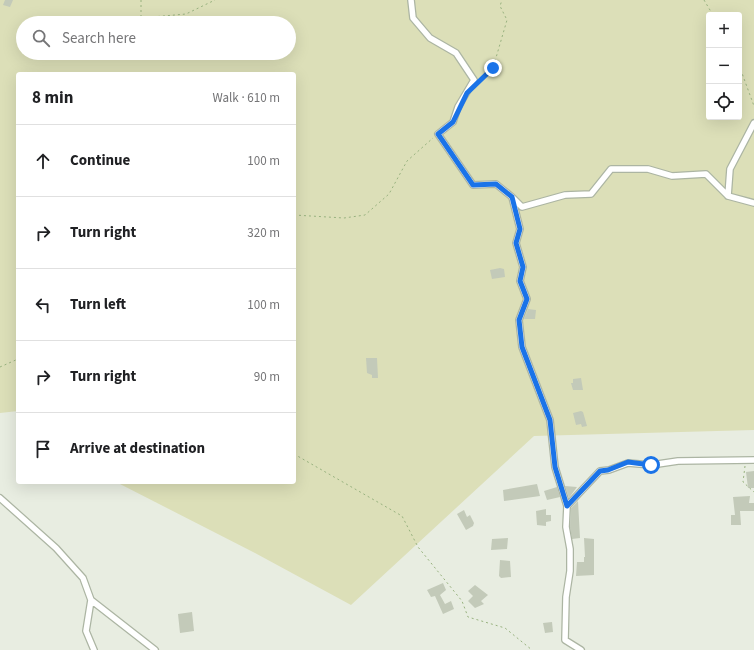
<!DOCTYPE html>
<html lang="en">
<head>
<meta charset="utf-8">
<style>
	body { margin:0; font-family:"Source Sans 3",sans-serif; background:#f2f2f2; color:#202124 }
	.controls { position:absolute; right:12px; top:12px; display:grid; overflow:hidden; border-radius:4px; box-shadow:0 4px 16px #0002 }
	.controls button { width:36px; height:36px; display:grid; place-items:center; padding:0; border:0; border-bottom:1px solid #e0e0e0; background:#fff; color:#202124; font:20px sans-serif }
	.stop { position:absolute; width:12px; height:12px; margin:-9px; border:3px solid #1a73e8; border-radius:50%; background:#fff }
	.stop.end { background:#1a73e8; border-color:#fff; box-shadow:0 1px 4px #0008 }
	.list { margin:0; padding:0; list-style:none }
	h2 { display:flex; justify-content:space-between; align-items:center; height:52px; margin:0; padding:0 16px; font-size:17px }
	h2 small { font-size:13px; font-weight:400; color:#757577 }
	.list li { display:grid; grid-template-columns:26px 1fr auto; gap:12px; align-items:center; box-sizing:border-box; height:72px; padding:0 16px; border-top:1px solid #e0e0e0 }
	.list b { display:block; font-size:15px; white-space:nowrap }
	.list em { font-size:13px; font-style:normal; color:#757577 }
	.icon { flex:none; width:22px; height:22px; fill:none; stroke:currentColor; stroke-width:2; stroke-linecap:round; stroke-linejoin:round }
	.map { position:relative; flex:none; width:754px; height:650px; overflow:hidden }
	.search { position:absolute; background:#fff; box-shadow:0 4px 16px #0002; left:16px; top:16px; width:280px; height:44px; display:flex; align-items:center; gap:10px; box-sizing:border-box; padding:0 14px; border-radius:22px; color:#757577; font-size:15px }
	.panel { position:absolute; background:#fff; box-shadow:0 4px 16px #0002; left:16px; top:72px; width:280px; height:412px; border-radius:4px }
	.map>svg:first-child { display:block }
</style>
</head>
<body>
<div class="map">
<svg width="754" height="650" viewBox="0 0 754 650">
	<rect width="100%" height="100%" fill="#e8ede1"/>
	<path fill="#dcdfb8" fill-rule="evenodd" d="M0,0H754V430L534,436L351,605L255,553L116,482H294V74H18V411L0,413ZM709,15H739V117H709ZM23,23H289V53H23Z"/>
	<path fill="#c3cab9" d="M5,0H13L10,7L3,5Z
		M500,268L504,269L505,277L492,279L490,270Z
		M528,309L536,310L535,319H524Z
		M366,358H377L378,378H372V375L367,373Z
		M581,378L583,390H573L571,383H573V379Z
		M581,411L583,412L587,426L582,427L581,424L576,425L573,413Z
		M754,471V488H748L746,472Z
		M537,484L540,496L504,501L503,490Z
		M565,486L577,487L569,498Z
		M557,487L560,497L547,500L544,491Z
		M750,496L749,503H754V511H740L741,525H731V515H735L733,497Z
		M578,501L580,538L572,539L570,527L571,508Z
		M546,509V515H551V521L546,522V526L537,525L536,511Z
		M464,510L467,517L470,515L474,523L473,526L466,530L457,514Z
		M508,538L507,549L491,550L492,539Z
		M584,538L594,539V575L576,576L577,562H584V557H585Z
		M500,560L510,561L511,577L501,578L499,576Z
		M443,583L446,590L440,595L445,604L451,601L454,609L443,614L435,596L431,597L427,590Z
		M475,585L488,595L481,601L484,604L475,608L468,601L473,596L468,591Z
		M192,612L194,631L180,633L178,614Z
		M552,622L553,632L545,633L543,623Z"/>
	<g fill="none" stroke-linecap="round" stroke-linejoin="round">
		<defs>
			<path id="minor" d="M411,0L413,18L430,38L456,53L474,80L458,107L453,122L438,134L473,185L496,184L512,197L520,229L516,243L523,267L520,281L527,299L519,320L522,347L550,420L555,467L567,506L566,527L570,549V571L566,597L565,640L581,650
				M728,196L730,169L754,123
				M513,198L522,207L565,195L591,194L611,169H648L672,176L706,174L728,196L754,203
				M0,498L56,548L83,578L91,600L86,631L94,650
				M567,506L600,471L609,470L628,463L651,465L678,461L754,460
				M91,600L155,650"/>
		</defs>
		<use href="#minor" stroke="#acb5a3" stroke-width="8"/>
		<path stroke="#98b27f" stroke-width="1" stroke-dasharray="2 3" stroke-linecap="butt" d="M141,0V18L186,14L215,0
			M704,0L713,15
			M739,65L754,106
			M480,80L493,68L507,20L500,6L502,0
			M294,215L344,218L365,215L389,194L407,161L433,138
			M0,367L18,359
			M294,454L402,516L418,547L462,601L468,617L505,628L532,650
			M745,466L743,482L754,492"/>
		<use href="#minor" stroke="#fff" stroke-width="5.5"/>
	</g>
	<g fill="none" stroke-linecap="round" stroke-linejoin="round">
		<path stroke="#1a73e8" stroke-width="5" d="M493,68L467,93L453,122L438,134L473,185L496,184L512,197L520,229L516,243L523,267L520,281L527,299L519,320L522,347L550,420L555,467L567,506L600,471L608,470L628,462L651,465"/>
	</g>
</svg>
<div class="controls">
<button>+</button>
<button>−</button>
<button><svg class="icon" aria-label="locate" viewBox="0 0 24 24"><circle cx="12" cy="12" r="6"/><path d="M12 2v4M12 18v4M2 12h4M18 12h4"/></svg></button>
</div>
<div class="stop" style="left:651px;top:465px"></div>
<div class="stop end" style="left:493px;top:68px"></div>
<div class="search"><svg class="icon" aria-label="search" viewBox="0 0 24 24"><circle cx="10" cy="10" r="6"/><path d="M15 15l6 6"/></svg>Search here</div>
<section class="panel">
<h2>8 min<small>Walk · 610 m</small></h2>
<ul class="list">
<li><svg class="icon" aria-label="ahead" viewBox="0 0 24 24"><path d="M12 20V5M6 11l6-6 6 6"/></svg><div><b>Continue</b></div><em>100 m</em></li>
<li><svg class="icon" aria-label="right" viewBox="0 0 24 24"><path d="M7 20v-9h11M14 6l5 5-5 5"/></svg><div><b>Turn right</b></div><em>320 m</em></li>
<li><svg class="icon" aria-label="left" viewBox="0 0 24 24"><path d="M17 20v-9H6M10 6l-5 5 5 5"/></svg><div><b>Turn left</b></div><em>100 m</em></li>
<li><svg class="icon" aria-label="right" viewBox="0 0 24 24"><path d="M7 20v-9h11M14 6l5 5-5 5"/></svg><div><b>Turn right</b></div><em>90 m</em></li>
<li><svg class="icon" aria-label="arrive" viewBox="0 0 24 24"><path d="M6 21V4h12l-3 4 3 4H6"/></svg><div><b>Arrive at destination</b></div></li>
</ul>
</section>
</div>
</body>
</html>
